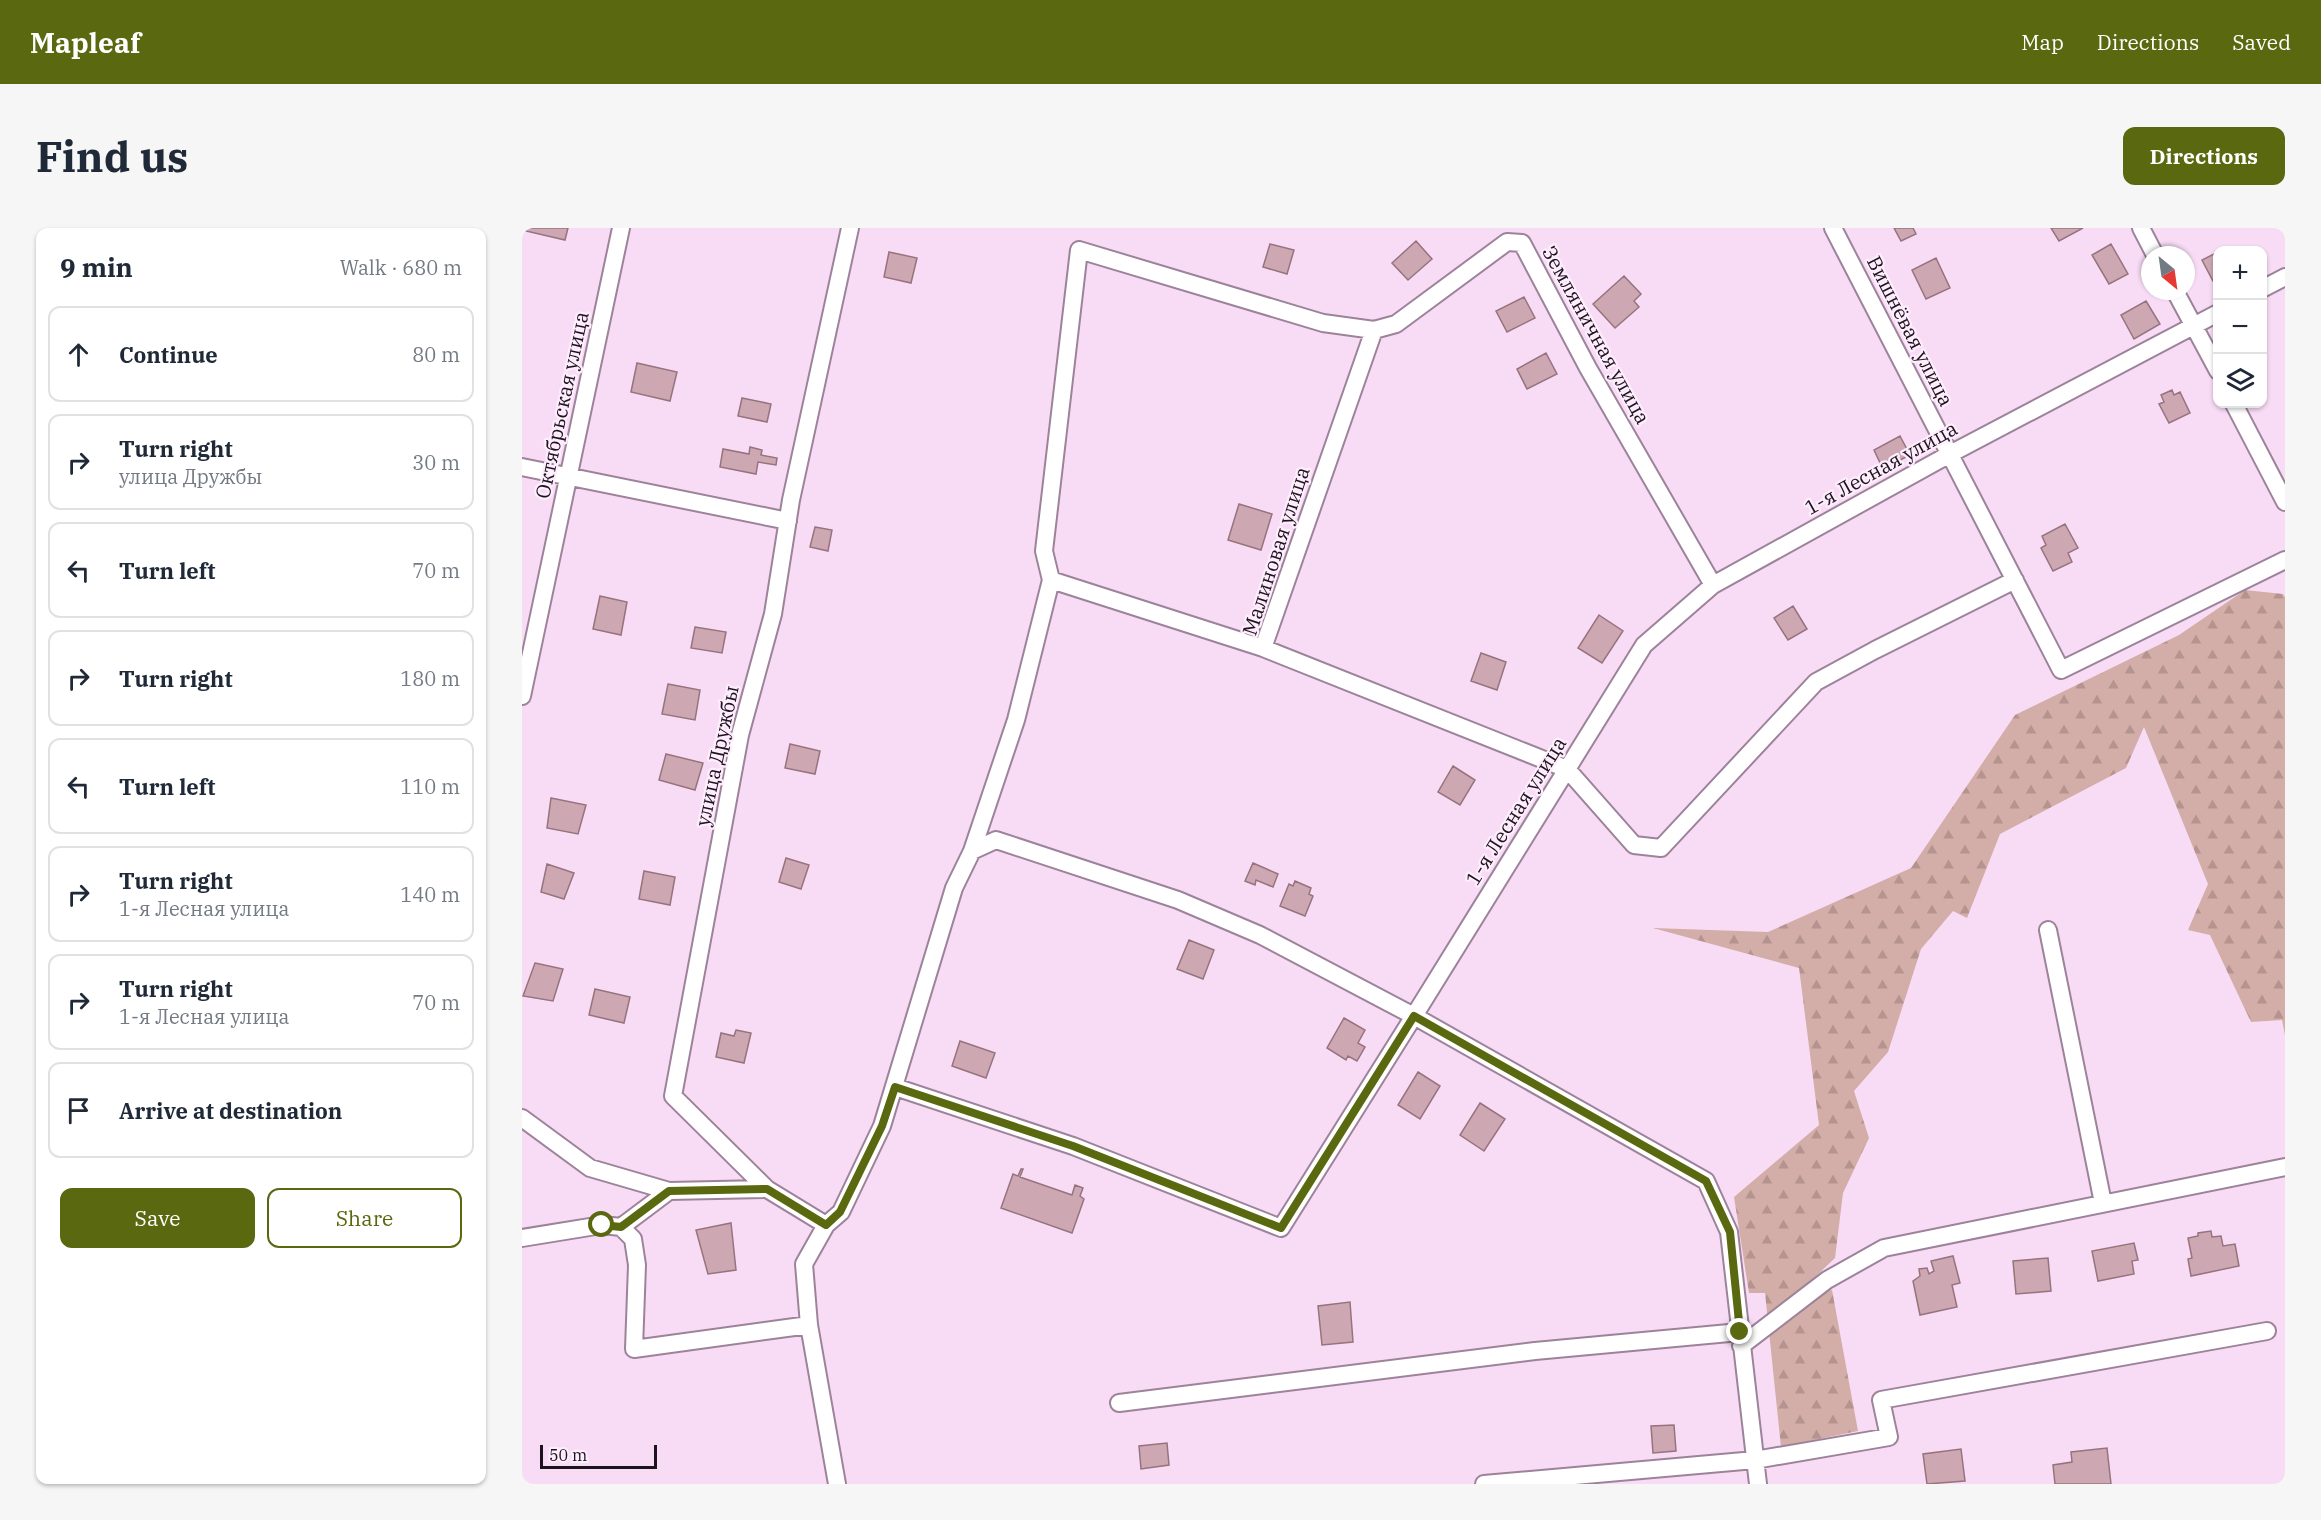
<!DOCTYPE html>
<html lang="en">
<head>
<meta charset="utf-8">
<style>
	body { margin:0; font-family:"IBM Plex Serif",serif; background:#f6f6f7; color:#1f2937 }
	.controls { position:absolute; right:18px; top:18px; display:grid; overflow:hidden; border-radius:12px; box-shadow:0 2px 4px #0004 }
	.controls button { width:54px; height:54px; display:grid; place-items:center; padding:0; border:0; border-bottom:2px solid #e0e1e3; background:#fff; color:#1f2937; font:30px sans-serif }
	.compass { position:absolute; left:1619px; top:18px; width:54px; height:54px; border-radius:50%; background:#fff; box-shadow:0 2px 4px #0004; rotate:151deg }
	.scale { position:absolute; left:18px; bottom:15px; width:117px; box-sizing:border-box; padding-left:6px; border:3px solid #1c131c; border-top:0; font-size:16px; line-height:21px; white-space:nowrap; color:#1c131c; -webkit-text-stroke:4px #feedfd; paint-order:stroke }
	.stop { position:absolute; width:18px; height:18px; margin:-14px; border:4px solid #5a6810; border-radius:50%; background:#fff }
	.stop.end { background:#5a6810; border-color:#fff; box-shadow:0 2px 6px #0008 }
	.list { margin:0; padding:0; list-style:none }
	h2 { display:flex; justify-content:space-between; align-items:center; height:78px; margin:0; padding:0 24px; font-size:26px }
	h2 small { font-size:20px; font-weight:400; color:#747a83 }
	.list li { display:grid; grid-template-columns:39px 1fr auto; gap:18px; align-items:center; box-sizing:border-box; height:96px; margin:0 12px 12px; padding:0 12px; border:2px solid #e0e1e3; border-radius:12px }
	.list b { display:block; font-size:22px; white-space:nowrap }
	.list p { margin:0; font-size:20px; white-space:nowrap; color:#747a83 }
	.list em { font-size:20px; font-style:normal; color:#747a83 }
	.actions { display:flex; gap:12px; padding:18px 24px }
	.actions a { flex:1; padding:14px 0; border:2px solid #5a6810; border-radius:12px; text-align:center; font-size:21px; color:#5a6810 }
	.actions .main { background:#5a6810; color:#fff }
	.icon { flex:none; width:33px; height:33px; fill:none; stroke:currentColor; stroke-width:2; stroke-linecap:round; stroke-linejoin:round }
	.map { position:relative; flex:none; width:1763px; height:1256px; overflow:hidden; border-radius:12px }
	header { display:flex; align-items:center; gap:36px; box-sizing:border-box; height:84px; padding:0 30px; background:#5a6810; color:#fff }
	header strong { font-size:28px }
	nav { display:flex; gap:33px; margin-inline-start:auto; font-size:21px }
	.intro { display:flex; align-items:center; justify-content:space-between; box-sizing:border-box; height:144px; padding:0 36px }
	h1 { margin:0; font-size:42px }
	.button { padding:15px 27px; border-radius:12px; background:#5a6810; color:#fff; font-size:21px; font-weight:700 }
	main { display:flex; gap:36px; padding:0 36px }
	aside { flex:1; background:#fff; border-radius:12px; box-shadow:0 2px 4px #0004 }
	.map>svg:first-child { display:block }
</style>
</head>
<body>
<header>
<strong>Mapleaf</strong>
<nav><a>Map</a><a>Directions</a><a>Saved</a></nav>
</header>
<div class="intro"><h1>Find us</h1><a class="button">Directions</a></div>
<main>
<aside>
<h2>9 min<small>Walk · 680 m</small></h2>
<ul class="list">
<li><svg class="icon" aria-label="ahead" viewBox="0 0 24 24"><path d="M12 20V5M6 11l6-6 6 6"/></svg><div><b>Continue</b></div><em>80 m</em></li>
<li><svg class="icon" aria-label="right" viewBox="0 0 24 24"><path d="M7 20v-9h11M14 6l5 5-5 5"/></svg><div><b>Turn right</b><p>улица Дружбы</p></div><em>30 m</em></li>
<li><svg class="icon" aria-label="left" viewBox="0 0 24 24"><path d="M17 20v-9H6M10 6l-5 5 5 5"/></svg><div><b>Turn left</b></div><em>70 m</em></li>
<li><svg class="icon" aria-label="right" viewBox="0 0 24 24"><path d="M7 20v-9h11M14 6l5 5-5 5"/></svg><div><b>Turn right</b></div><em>180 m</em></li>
<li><svg class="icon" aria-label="left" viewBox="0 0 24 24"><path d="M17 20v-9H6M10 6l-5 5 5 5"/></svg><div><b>Turn left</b></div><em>110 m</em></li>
<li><svg class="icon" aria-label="right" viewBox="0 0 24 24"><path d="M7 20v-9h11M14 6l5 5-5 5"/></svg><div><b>Turn right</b><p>1-я Лесная улица</p></div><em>140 m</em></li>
<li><svg class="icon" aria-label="right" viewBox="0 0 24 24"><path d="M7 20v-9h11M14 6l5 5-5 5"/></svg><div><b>Turn right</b><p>1-я Лесная улица</p></div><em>70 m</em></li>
<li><svg class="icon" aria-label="arrive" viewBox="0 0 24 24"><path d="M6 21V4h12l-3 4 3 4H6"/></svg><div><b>Arrive at destination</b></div></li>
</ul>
<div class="actions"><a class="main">Save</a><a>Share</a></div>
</aside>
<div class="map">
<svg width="1763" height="1256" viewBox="0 0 1763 1256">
	<defs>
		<pattern id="forest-firs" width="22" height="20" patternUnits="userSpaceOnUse" patternTransform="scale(1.5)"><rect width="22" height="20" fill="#d3ada7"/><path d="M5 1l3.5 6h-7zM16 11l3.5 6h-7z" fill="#b5948f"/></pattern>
	</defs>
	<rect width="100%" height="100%" fill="#f8dcf6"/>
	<path fill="url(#forest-firs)" d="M1723,362L1761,366L1763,369V807L1760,792L1729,794L1688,707L1666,702L1686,656L1622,499L1604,540L1478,606L1445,690L1431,683L1399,721L1366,824L1332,863L1347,910L1321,965L1313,1030L1272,1069L1310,1062L1336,1203L1259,1219L1243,1065H1227L1212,969L1297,897L1277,740L1131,700L1246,704L1389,640L1493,487L1657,407Z"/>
	<path fill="#cda8b3" stroke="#96737d" stroke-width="1.5" d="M5,0H46L43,12L4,3Z
		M1372,0H1391L1394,6L1379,13Z
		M1529,0H1561L1537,13Z
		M894,13L910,31L886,52L870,35Z
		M748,16L772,22L765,46L741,39Z
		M1589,16L1606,46L1587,56L1570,27Z
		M367,24L395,30L389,55L362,49Z
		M1696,24V51L1691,53L1680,32Z
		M1414,30L1428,60L1404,71L1390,42Z
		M1102,48L1119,66L1112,73L1117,79L1093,100L1071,76Z
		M1002,69L1013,90L985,104L974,83Z
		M1624,73L1638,96L1612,111L1599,87Z
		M1024,125L1035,146L1005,161L995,141Z
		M115,135L155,144L148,173L109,164Z
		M1650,162L1652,167L1658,164L1668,185L1647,195L1637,176L1642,174L1639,167Z
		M220,170L249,176L245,194L216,188Z
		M1378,208L1388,227L1361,241L1352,222Z
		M228,219L240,222L239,227L255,230L254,237L236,234L234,246L198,239L201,221L227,226Z
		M717,276L750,286L739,322L706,312Z
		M1543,296L1556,320L1546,325L1550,334L1531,343L1519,320L1524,317L1520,308Z
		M293,299L310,302L306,323L288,319Z
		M78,368L105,374L99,407L71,401Z
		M1271,378L1285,401L1266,412L1252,390Z
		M1077,387L1101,403L1080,435L1056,420Z
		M173,399L204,404L200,425L169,420Z
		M959,425L984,434L975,462L949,453Z
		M146,456L178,462L173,492L140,486Z
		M268,516L298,523L293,546L263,540Z
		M144,526L181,535L173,562L137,552Z
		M931,538L953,552L938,577L916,564Z
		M29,570L64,577L56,606L25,600Z
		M264,630L287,637L279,661L257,654Z
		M731,635L756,646L751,659L734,652L733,657L723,653Z
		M25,636L52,645L42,671L19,664Z
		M122,643L153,649L148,677L117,671Z
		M773,653L789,660L787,666L791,668L783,688L758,678L767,656L771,658Z
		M667,712L692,722L681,751L655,741Z
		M13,735L41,741L31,773L1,768Z
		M73,761L108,769L102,795L67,787Z
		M822,790L843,802L836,815L843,819L835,833L826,828L824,832L805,820Z
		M214,802L229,805L222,835L194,829L199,805L212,808Z
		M438,813L473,825L464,850L430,838Z
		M896,844L918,858L898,891L876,877Z
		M958,875L983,891L962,923L938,907Z
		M499,941H501L498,949L550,967L553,957L561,960L558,968L562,971L550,1005L479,980L491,946L496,948Z
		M209,995L214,1042L186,1046L174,1002Z
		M1689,1003L1690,1009L1699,1008L1701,1018L1713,1016L1717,1038L1669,1048L1666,1031L1670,1030L1666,1010L1676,1008V1005Z
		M1612,1015L1616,1032L1610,1033L1612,1046L1576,1053L1570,1023Z
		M1431,1028L1438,1055L1430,1057L1435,1079L1398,1087L1391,1053L1398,1048L1397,1041L1405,1040L1407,1046L1412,1043L1409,1033Z
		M1526,1030L1529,1063L1494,1066L1491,1033Z
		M828,1074L831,1114L800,1117L796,1078Z
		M1152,1197L1154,1223L1131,1225L1129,1198Z
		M645,1215L647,1237L619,1241L617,1218Z
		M1585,1220L1589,1256H1533L1531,1237L1550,1234L1549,1224Z
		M1439,1221L1443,1253L1405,1256L1401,1226Z"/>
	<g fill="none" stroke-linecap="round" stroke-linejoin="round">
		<defs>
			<path id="minor" d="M1311,0L1539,442L1763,332
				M1619,0L1633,27
				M1740,61L1763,49
				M1653,63L1696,143
				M852,102L741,420L1045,541L1112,617L1139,620L1294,454L1353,422L1493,352
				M1712,176L1763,274
				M0,239L266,293
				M529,352L522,323L557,22L801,95L852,102L874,96L985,14L1000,15L1066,140L1191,357
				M0,468L99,0
				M450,623L494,492L529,352L741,420
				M1526,702L1581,975
				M0,890L68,940L147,963L245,961
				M304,997L245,961L151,868L218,507L251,386L269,272L328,0
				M99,999L147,963
				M0,1010L80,997L99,999L111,1011L115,1037L112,1121L287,1097
				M1219,1118L1305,1052L1362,1020L1763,939
				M597,1175L1013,1123L1218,1104
				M315,1256L287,1097L282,1036L304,997L319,984L360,898L432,660L450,623L474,612L656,672L738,707L892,788L759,1000L551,918L373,859
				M962,1256L1233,1232L1367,1209L1359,1172L1745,1103
				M1236,1256L1207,1004L1184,953L892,788L1122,417L1191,357L1428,226L1696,85"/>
		</defs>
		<use href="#minor" stroke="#9c839a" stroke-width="20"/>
		<use href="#minor" stroke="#fff" stroke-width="16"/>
	</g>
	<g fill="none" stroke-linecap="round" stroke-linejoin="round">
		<path stroke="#5a6810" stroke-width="8" d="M80,997L99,999L147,963L245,961L304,997L318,984L360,898L373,859L551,918L759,1000L892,788L1184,953L1208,1004L1218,1104"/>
	</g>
	<g text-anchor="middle" stroke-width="4.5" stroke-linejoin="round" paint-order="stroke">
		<g font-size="20" fill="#1c131c" stroke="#feedfd">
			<text transform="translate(1388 103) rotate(63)" y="7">Вишнёвая улица</text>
			<text transform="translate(1074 107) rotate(61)" y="7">Земляничная улица</text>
			<text transform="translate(40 177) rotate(-78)" y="7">Октябрьская улица</text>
			<text transform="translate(1359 240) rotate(-29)" y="7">1-я Лесная улица</text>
			<text transform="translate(754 323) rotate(-72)" y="7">Малиновая улица</text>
			<text transform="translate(195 528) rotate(-78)" y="7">улица Дружбы</text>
			<text transform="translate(994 583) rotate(-58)" y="7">1-я Лесная улица</text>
		</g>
	</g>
</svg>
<div class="controls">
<button>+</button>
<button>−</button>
<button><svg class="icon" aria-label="layers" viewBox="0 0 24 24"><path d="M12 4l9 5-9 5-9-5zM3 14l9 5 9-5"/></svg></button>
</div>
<svg class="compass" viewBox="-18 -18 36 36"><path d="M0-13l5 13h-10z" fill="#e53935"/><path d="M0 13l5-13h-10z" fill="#747a83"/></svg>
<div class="scale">50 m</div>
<div class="stop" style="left:80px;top:997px"></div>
<div class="stop end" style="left:1218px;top:1104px"></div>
</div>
</main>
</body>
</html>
